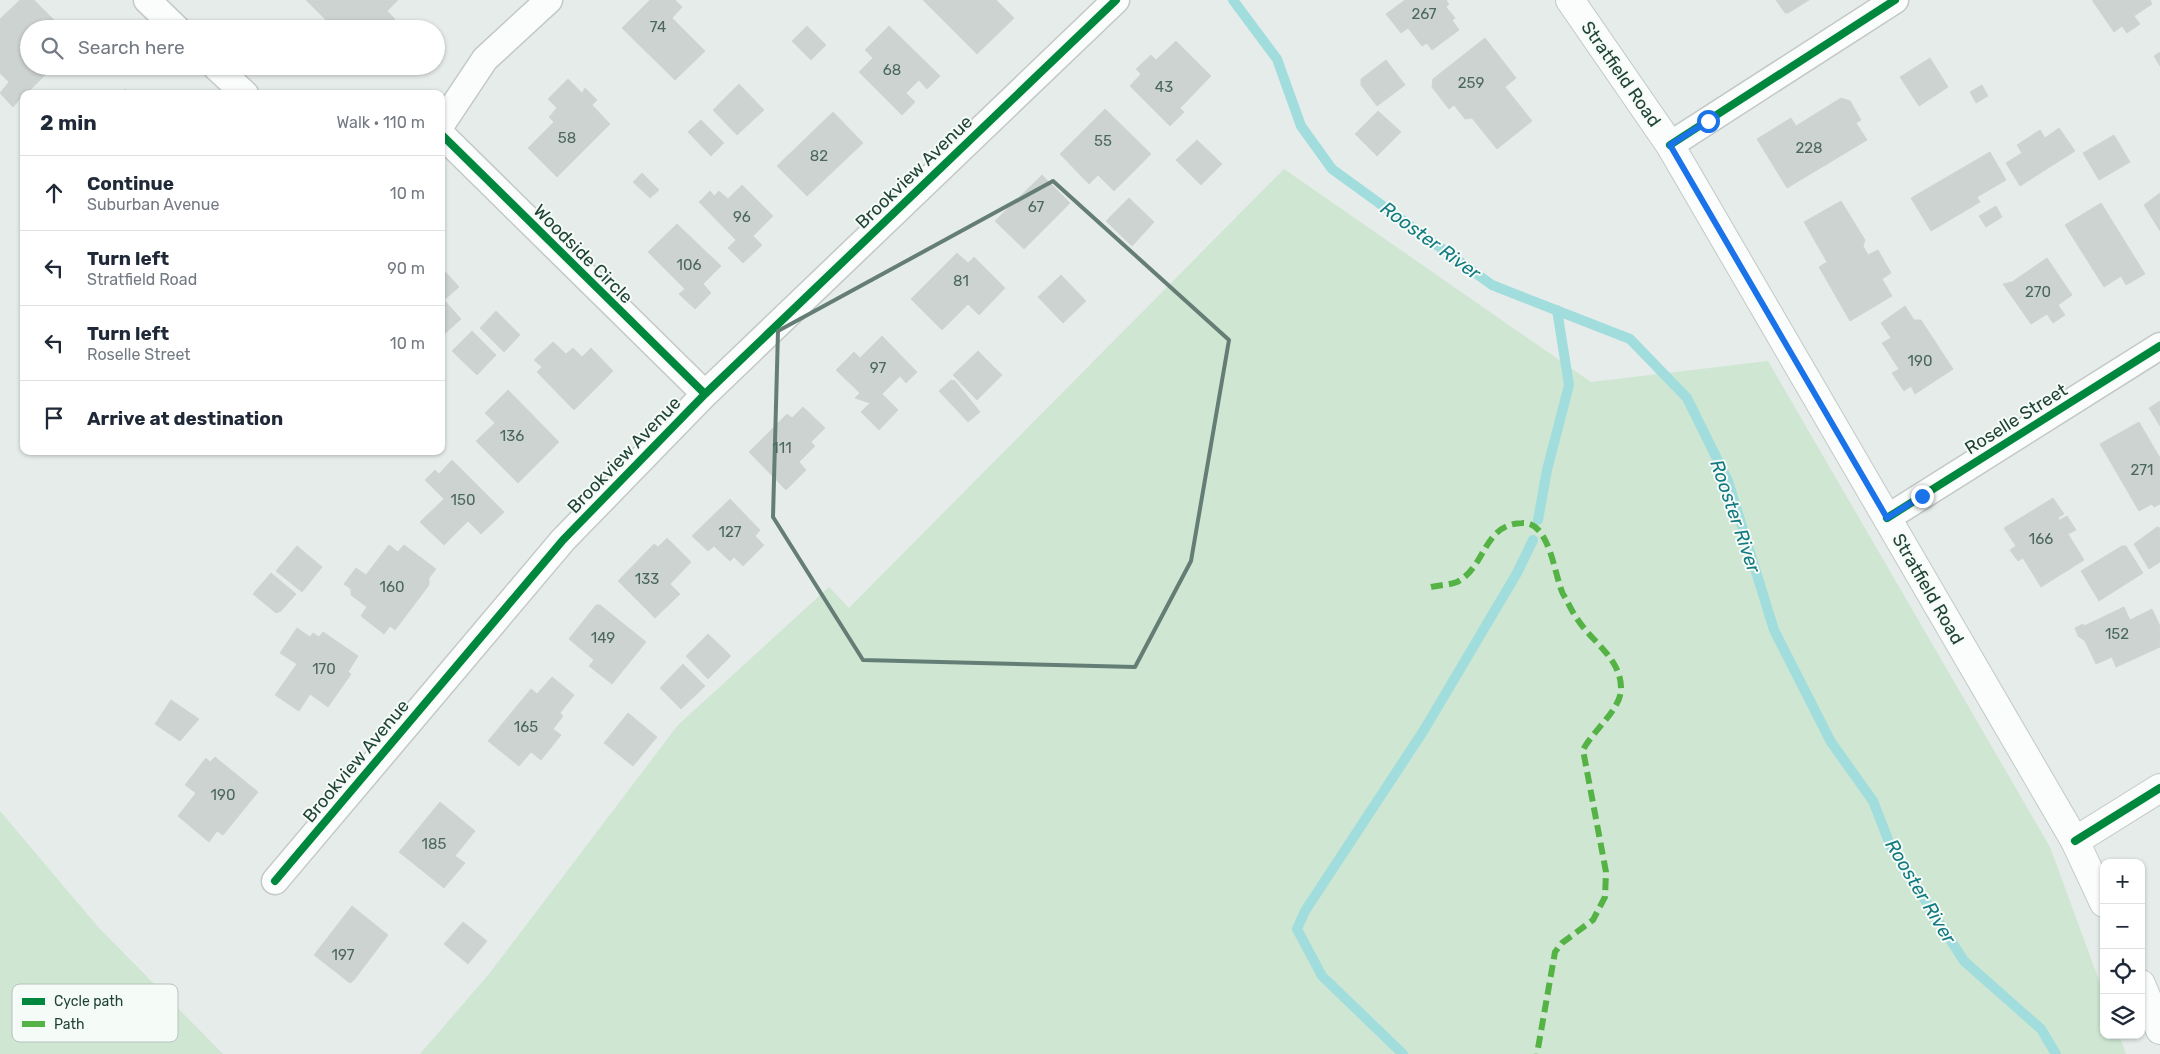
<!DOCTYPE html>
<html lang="en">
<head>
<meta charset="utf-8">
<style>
	body { margin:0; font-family:Rubik,sans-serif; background:#f6f6f7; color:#1f2937 }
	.controls { position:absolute; right:15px; bottom:15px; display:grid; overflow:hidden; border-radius:10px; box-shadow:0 1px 4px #0004 }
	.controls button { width:45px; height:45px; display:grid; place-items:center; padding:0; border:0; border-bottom:1px solid #e0e1e3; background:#fff; color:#1f2937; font:25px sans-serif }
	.stop { position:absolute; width:15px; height:15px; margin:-11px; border:4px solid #1a73e8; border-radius:50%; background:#fff }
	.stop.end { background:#1a73e8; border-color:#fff; box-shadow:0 1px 5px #0008 }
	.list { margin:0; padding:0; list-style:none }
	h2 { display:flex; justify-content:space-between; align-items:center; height:65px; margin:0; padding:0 20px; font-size:21px }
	h2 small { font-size:16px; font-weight:400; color:#747a83 }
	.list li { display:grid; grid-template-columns:32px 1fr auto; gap:15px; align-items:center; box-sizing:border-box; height:75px; padding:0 20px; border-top:1px solid #e0e1e3 }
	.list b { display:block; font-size:19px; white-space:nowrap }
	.list p { margin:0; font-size:16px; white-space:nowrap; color:#747a83 }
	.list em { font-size:16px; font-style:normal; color:#747a83 }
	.icon { flex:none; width:28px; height:28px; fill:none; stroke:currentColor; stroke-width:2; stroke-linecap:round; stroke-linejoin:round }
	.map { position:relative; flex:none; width:2160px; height:1054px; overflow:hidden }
	.search { position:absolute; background:#fff; box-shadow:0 1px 4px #0004; left:20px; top:20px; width:425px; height:55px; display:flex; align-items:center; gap:12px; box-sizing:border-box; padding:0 18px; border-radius:28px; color:#747a83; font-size:19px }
	.panel { position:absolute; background:#fff; box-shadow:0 1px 4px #0004; left:20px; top:90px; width:425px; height:365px; border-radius:10px }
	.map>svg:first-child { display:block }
</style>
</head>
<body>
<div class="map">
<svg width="2160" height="1054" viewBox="0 0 2160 1054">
	<rect width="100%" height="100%" fill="#e6ece9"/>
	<path fill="#cee6d2" d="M1284,169L1591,382L1768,361L2050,847L2104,994V1035H2119L2126,1054H420L489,974L678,725L829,587L849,608Z
		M0,811L99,928L223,1054H0Z"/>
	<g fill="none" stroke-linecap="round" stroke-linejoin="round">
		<path stroke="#a2ddde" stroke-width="10" d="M1233,0L1277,59L1301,126L1332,169L1492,285L1630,339L1687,398L1728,481L1774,630L1831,742L1873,801L1891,847L1964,961L2041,1029L2056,1054
			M1538,520L1547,470L1569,385L1557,310
			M1403,1054L1322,976L1297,929L1305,911L1424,730L1517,573L1533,540"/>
	</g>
	<path fill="#ccd3d0" stroke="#cfd5d2" d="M20,0H34L63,29H29V66H54L26,94H24L13,107L0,93L9,82L0,73V19Z
		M306,0H398L387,11L395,19L385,29H335Z
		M650,0H675L682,7L672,18L705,51L675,80L622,28Z
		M923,0H996L1014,18L977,54Z
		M1405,0H1446L1449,4L1446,7L1455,18L1452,20L1459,30L1432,50L1427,43L1422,46L1408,28L1401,33L1386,14Z
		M1776,0H1809L1788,13H1785Z
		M2092,0H2150L2152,4L2134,16L2140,24L2127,33L2122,26L2114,32Z
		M807,26L826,45L811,60L792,41Z
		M889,26L940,76L927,89L919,80L906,93L915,102L902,115L859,72L873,58L865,50Z
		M1485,38L1516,78L1505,87L1532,121L1497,149L1472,118L1465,119L1454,105L1449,109L1432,87L1433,79Z
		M1176,41L1211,76L1180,108L1184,112L1170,126L1130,86L1141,74L1136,69L1151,55L1156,60Z
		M2160,52V66L2154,56Z
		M1930,58L1948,87L1919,106L1900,77Z
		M1386,60L1405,85L1377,106L1361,85V79Z
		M568,79L582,93L585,88L597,100L592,105L610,124L557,177L528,148L554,122L549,117L557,108L548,99Z
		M739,84L764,110L737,135L713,110Z
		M1982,85L1988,96L1976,103L1970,92Z
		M125,89L130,94H121Z
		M1841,98L1850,101L1861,120L1856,123L1867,140L1787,188L1757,139L1791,118L1796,126Z
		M1105,109L1151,154L1114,191L1098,175L1089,184L1060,154Z
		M1378,111L1401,132L1377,156L1355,134Z
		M833,112L863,143L807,196L777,166Z
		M701,120L724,143L711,156L688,132Z
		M2059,128L2075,151L2020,186L2006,163L2022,153L2017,145L2040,130L2045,138Z
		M2114,135L2130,162L2099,180L2083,153Z
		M1197,140L1222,164L1201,185L1176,160Z
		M1990,152L2006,180L1977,197L1980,202L1931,231L1911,198Z
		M642,173L659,190L650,198L633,182Z
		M1042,175L1070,203L1024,249L995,221Z
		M742,185L773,216L753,236L762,245L743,263L728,248L736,240L699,202L710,191L714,196L719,191L728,199Z
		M2160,193V231L2144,205Z
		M1129,198L1154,222L1132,246L1106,221Z
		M1841,201L1865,240L1863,246L1868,255L1878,250L1891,273L1882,279L1892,296L1850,321L1819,267L1827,262L1804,222Z
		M2101,203L2145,274L2126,285L2121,276L2104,287L2065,225Z
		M1996,206L2002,217L1986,227L1979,216Z
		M677,224L721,266L703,284L711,293L695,309L679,294L685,289L648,252Z
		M957,253L968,263L974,257L1005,288L979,315L968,304L942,330L911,299Z
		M2047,258L2072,295L2058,305L2065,315L2053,323L2047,314L2031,324L2003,284L2012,282Z
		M441,267L459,287L444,300L461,319L441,337Z
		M1061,275L1086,301L1063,323L1038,297Z
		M1905,306L1914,320H1921L1953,369L1915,394L1911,386L1904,391L1892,373L1899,369L1882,343L1891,338L1881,323Z
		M496,311L520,335L504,352L480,328Z
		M472,331L496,355L477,375L452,351Z
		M882,336L917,372L906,383L900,376L882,394L898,410L879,430L861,412L870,403L855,398L860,393L836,370L854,352L860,358Z
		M553,342L566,354L573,348L582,357L591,348L613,371L574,410L537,372L542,367L534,360Z
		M978,351L1002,375L977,400L953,375Z
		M951,380L955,381L980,412L968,422L939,391Z
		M508,390L559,442L518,483L476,441L495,423L485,413Z
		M2160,401V426L2149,408Z
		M803,407L825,428L811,442L815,446L799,462L806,470L786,490L749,452L787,414L792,418Z
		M2139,422L2160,458V504L2154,507L2152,504L2139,511L2100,444Z
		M452,460L504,512L481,534L468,521L444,545L420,522L444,499L425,480L435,470L439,474Z
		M2053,498L2064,514L2059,517L2058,521L2067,516L2076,530L2068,534L2084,560L2041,587L2023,558L2018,561L2010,550L2016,546L2004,528Z
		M730,499L760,530L755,536L764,545L743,566L734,557L730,561L714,546L708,551L692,536Z
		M2157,527L2160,528V562L2149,569L2134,544Z
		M667,538L691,562L670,584L680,594L655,618L618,581L654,544L658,547Z
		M389,545L398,552L404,545L436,569L429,578V585L395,630L390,626L384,634L361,616L367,607L351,595V589L344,584L356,568L366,575Z
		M297,546L322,567L302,592L276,571Z
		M2122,546H2126L2143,573L2099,601L2081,571Z
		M271,573L296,594L281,611L276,613L253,594Z
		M596,605H600L646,642L612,684L589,666L594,660L569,639Z
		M2124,607L2130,620L2152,609L2160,626V647L2116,667L2112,657L2096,664L2085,641L2078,636L2075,628L2083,624L2084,626Z
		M297,628L310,637L313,633L319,637L323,632L358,656L348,672L351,674L328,707L310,694L299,711L275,695L297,664L280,653Z
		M708,634L731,656L708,679L686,656Z
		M683,664L705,686L681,709L660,688Z
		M552,677L574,695L560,713L563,716L553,729L561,735L541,760L531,752L519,766L488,741L531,689L537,694Z
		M171,700L199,719L180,741L155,724Z
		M628,713L657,737L633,766L604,743Z
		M215,757L258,792L223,835L217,831L209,842L178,816L196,793L185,785L206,758L210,762Z
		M440,802L475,831L455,856L465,863L444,888L399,852Z
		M352,906L388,935L354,980L350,983L314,955Z
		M463,922L487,941L468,964L444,944Z"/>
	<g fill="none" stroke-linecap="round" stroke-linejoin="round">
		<defs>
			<path id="minor" d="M147,0L177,29
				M215,66L245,94
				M441,125L485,59L549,0
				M441,134L705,394
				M1670,145L1895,0
				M1887,518L2160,346
				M275,881L563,540L705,394L1116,0"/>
			<path id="tertiary" d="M2075,841L2160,788"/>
			<path id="secondary" d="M1570,0L1670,145L2075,841L2104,903
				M2141,984L2160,1030"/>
		</defs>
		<use href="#minor" stroke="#c3c9c6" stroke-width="29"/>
		<use href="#tertiary" stroke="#c3c9c6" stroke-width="30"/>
		<use href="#secondary" stroke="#c1cac6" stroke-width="30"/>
		<use href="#minor" stroke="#fbfcfc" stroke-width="26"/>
		<use href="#tertiary" stroke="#fbfcfc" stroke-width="28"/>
		<use href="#secondary" stroke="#fbfcfc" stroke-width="28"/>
		<path stroke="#55b346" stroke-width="6" stroke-dasharray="12 6" stroke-linecap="butt" d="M1431,587C1439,585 1450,585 1457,582C1486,567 1483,524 1522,523C1550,521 1554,575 1563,594C1568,602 1572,612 1578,620C1593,643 1622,659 1621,690C1620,710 1592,732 1583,750L1606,872L1605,897L1593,920L1562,943L1555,952L1537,1054"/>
		<defs>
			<path id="cycleway" d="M441,134L705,394
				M1670,145L1895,0
				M1887,518L2160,346
				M2075,841L2160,788
				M275,881L563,540L705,394L1116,0"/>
		</defs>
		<use href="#cycleway" stroke="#f5fbf7" stroke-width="11"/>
		<use href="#cycleway" stroke="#00873e" stroke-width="8"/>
	</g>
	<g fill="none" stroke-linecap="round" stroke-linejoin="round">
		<path stroke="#1a73e8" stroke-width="6" d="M1708,121L1670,145L1887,518L1922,496"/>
	</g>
	<path fill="none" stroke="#657e75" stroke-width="4" stroke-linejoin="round" d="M1053,181L1229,340L1191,561L1135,667L863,660L773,517L778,331Z"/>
	<g text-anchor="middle" stroke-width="4" stroke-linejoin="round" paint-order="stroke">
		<g font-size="15" fill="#4c685d">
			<text x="1424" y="19">267</text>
			<text x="658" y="32">74</text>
			<text x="892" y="75">68</text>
			<text x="1471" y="88">259</text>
			<text x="1164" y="92">43</text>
			<text x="567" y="143">58</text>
			<text x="1103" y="146">55</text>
			<text x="1809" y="153">228</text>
			<text x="819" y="161">82</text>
			<text x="1036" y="212">67</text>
			<text x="742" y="222">96</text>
			<text x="689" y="270">106</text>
			<text x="961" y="286">81</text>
			<text x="2038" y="297">270</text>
			<text x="1920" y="366">190</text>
			<text x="878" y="373">97</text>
			<text x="512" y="441">136</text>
			<text x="782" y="453">111</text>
			<text x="2142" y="475">271</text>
			<text x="463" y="505">150</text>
			<text x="730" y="537">127</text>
			<text x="2041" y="544">166</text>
			<text x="647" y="584">133</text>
			<text x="392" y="592">160</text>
			<text x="2117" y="639">152</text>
			<text x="603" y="643">149</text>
			<text x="324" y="674">170</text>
			<text x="526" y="732">165</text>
			<text x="223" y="800">190</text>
			<text x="434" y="849">185</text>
			<text x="343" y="960">197</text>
		</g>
		<g font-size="18" fill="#204336" stroke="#f5fbf7">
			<text transform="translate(1621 74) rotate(55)" y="6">Stratfield Road</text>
			<text transform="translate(914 172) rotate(-44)" y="6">Brookview Avenue</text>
			<text transform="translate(583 254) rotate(45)" y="6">Woodside Circle</text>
			<text transform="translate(2016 419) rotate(-32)" y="6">Roselle Street</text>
			<text transform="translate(624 455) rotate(-46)" y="6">Brookview Avenue</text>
			<text transform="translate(1928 589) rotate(60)" y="6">Stratfield Road</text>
			<text transform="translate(356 761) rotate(-50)" y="6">Brookview Avenue</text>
		</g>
		<g font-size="19" font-style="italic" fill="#127a81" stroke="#f5fbf7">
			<text transform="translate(1431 240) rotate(36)" y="7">Rooster River</text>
			<text transform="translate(1736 516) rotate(71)" y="7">Rooster River</text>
			<text transform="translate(1921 891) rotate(59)" y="7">Rooster River</text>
		</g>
	</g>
	<rect x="12" y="984" width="166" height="58" rx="8" fill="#f5fbf7" stroke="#b5c4bd" stroke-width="1"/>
	<rect x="22" y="998" width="23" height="7" fill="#00873e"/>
	<rect x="22" y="1021" width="23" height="6" fill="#55b346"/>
	<g font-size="14" fill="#204336">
		<text x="54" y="1006">Cycle path</text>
		<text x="54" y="1029">Path</text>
	</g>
</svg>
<div class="controls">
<button>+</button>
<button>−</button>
<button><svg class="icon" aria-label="locate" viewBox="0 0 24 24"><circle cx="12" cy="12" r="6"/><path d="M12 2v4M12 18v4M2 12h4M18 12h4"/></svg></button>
<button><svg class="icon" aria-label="layers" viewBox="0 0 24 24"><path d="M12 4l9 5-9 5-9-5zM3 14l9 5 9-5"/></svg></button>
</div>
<div class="stop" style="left:1708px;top:121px"></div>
<div class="stop end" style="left:1922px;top:496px"></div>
<div class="search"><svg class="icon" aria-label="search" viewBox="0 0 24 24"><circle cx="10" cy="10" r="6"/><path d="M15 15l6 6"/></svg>Search here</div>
<section class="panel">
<h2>2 min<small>Walk · 110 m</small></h2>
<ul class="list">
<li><svg class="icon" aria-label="ahead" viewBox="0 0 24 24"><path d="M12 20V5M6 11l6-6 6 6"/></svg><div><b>Continue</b><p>Suburban Avenue</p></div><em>10 m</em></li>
<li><svg class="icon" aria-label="left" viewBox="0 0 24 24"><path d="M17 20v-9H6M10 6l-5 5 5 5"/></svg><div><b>Turn left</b><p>Stratfield Road</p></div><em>90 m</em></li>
<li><svg class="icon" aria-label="left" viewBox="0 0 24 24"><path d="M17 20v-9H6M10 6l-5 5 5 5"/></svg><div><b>Turn left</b><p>Roselle Street</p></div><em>10 m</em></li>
<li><svg class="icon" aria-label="arrive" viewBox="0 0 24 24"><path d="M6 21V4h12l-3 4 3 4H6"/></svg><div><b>Arrive at destination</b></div></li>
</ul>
</section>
</div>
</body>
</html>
